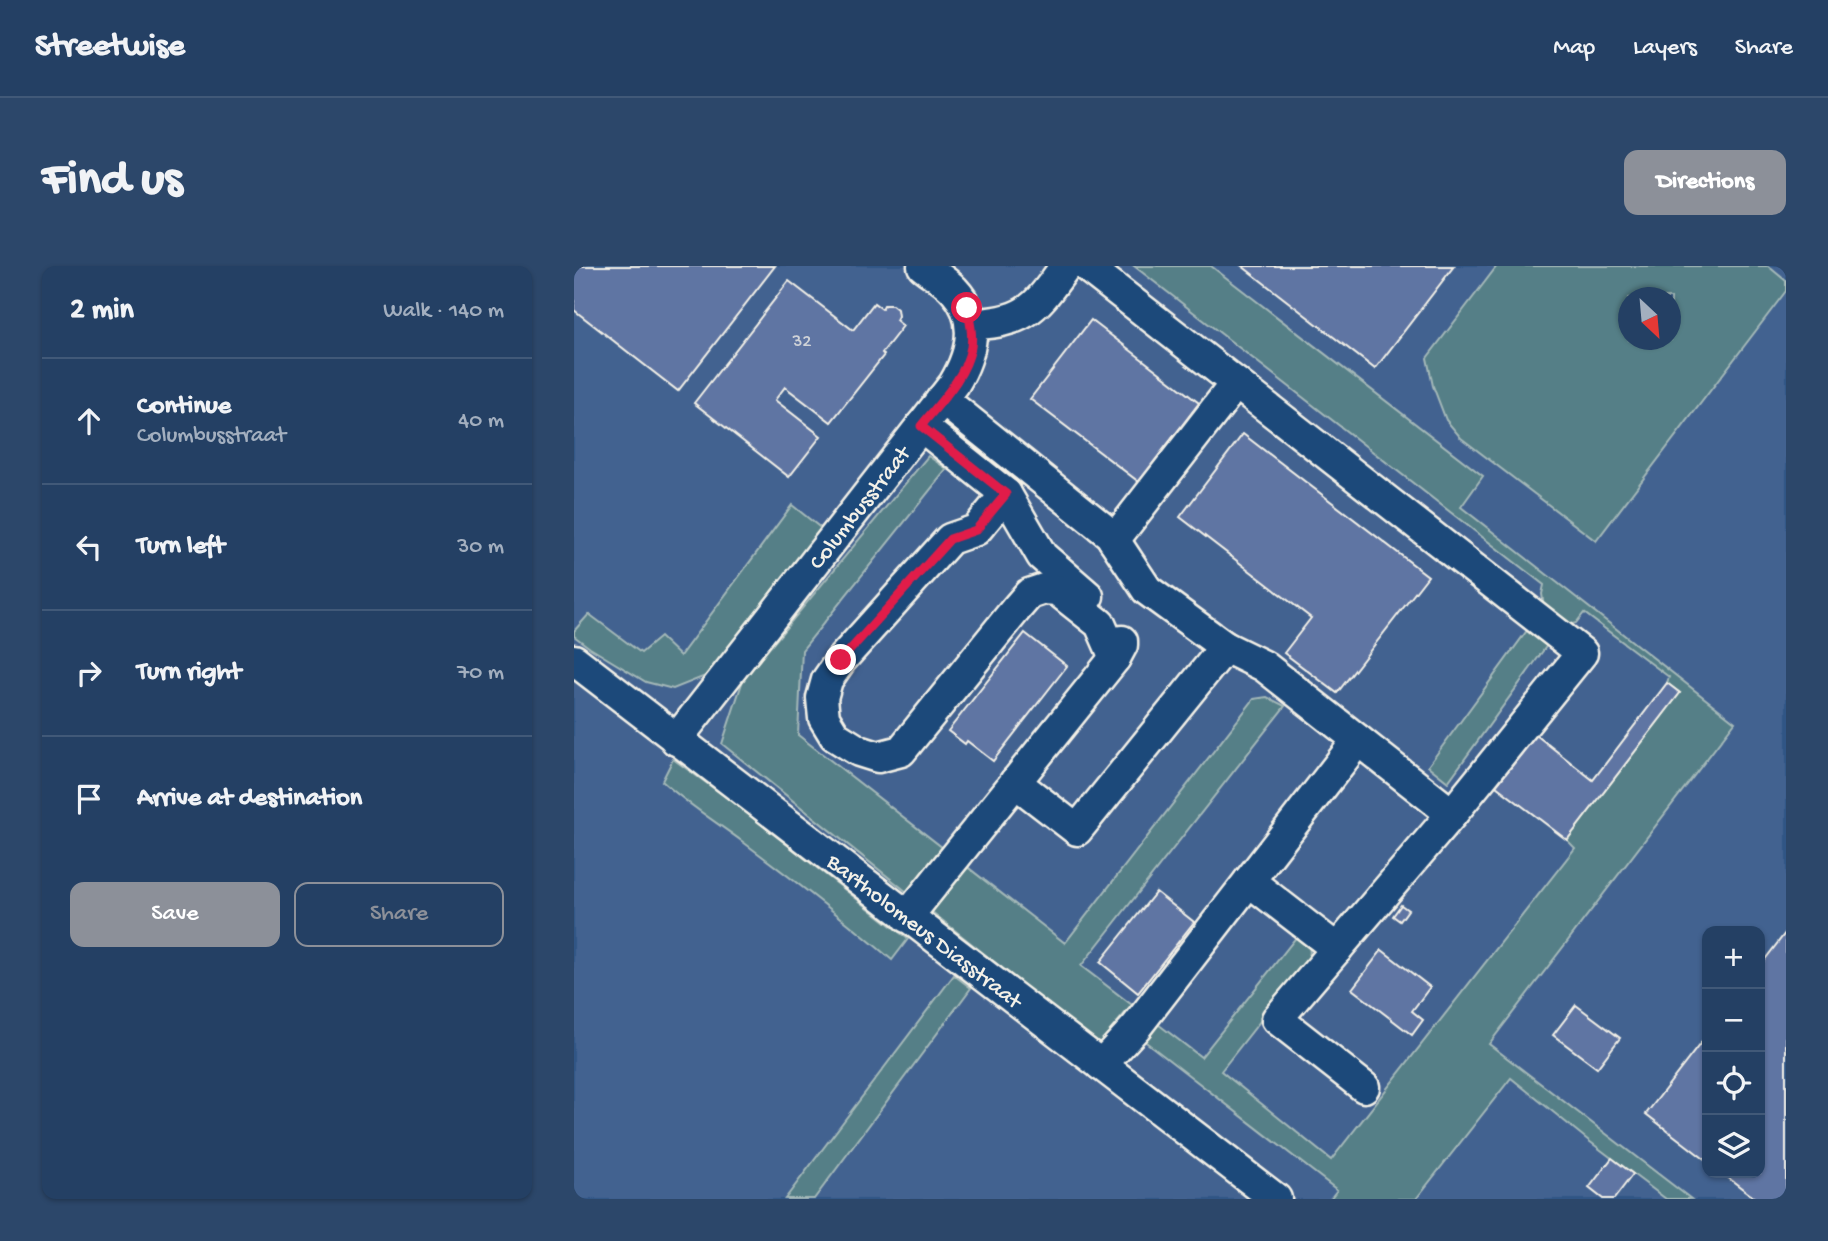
<!DOCTYPE html>
<html lang="en">
<head>
<meta charset="utf-8">
<style>
	body { margin:0; font-family:"Gochi Hand",sans-serif; background:#2c476a; color:#f1f3f6 }
	.controls { position:absolute; right:21px; bottom:21px; display:grid; overflow:hidden; border-radius:14px; box-shadow:0 2px 5px #0004 }
	.controls button { width:63px; height:63px; display:grid; place-items:center; padding:0; border:0; border-bottom:2px solid #415978; background:#244064; color:#f1f3f6; font:35px sans-serif }
	.compass { position:absolute; left:1044px; top:21px; width:63px; height:63px; border-radius:50%; background:#244064; box-shadow:0 2px 5px #0004; rotate:154deg }
	.stop { position:absolute; width:21px; height:21px; margin:-16px; border:5px solid #e11d48; border-radius:50%; background:#fff }
	.stop.end { background:#e11d48; border-color:#fff; box-shadow:0 2px 7px #0008 }
	.list { margin:0; padding:0; list-style:none }
	h2 { display:flex; justify-content:space-between; align-items:center; height:91px; margin:0; padding:0 28px; font-size:30px }
	h2 small { font-size:23px; font-weight:400; color:#a3afbf }
	.list li { display:grid; grid-template-columns:46px 1fr auto; gap:21px; align-items:center; box-sizing:border-box; height:126px; padding:0 28px; border-top:2px solid #415978 }
	.list b { display:block; font-size:26px; white-space:nowrap }
	.list p { margin:0; font-size:23px; white-space:nowrap; color:#a3afbf }
	.list em { font-size:23px; font-style:normal; color:#a3afbf }
	.actions { display:flex; gap:14px; padding:21px 28px }
	.actions a { flex:1; padding:16px 0; border:2px solid #8c9099; border-radius:14px; text-align:center; font-size:24px; color:#8c9099 }
	.actions .main { background:#8c9099; color:#fff }
	.icon { flex:none; width:38px; height:38px; fill:none; stroke:currentColor; stroke-width:2; stroke-linecap:round; stroke-linejoin:round }
	.map { position:relative; flex:none; width:1212px; height:933px; overflow:hidden; border-radius:14px }
	header { display:flex; align-items:center; gap:42px; box-sizing:border-box; height:98px; padding:0 35px; background:#244064; border-bottom:2px solid #415978 }
	header strong { font-size:33px }
	nav { display:flex; gap:38px; margin-inline-start:auto; font-size:24px }
	.intro { display:flex; align-items:center; justify-content:space-between; box-sizing:border-box; height:168px; padding:0 42px }
	h1 { margin:0; font-size:49px }
	.button { padding:18px 32px; border-radius:14px; background:#8c9099; color:#fff; font-size:24px; font-weight:700 }
	main { display:flex; gap:42px; padding:0 42px }
	aside { flex:1; background:#244064; border-radius:14px; box-shadow:0 2px 5px #0004 }
	.map>svg:first-child { display:block }
</style>
</head>
<body>
<header>
<strong>Streetwise</strong>
<nav><a>Map</a><a>Layers</a><a>Share</a></nav>
</header>
<div class="intro"><h1>Find us</h1><a class="button">Directions</a></div>
<main>
<aside>
<h2>2 min<small>Walk · 140 m</small></h2>
<ul class="list">
<li><svg class="icon" aria-label="ahead" viewBox="0 0 24 24"><path d="M12 20V5M6 11l6-6 6 6"/></svg><div><b>Continue</b><p>Columbusstraat</p></div><em>40 m</em></li>
<li><svg class="icon" aria-label="left" viewBox="0 0 24 24"><path d="M17 20v-9H6M10 6l-5 5 5 5"/></svg><div><b>Turn left</b></div><em>30 m</em></li>
<li><svg class="icon" aria-label="right" viewBox="0 0 24 24"><path d="M7 20v-9h11M14 6l5 5-5 5"/></svg><div><b>Turn right</b></div><em>70 m</em></li>
<li><svg class="icon" aria-label="arrive" viewBox="0 0 24 24"><path d="M6 21V4h12l-3 4 3 4H6"/></svg><div><b>Arrive at destination</b></div></li>
</ul>
<div class="actions"><a class="main">Save</a><a>Share</a></div>
</aside>
<div class="map">
<svg width="1212" height="933" viewBox="0 0 1212 933">
	<rect width="100%" height="100%" fill="#305585"/>
	<filter id="ink" filterUnits="userSpaceOnUse"><feTurbulence type="fractalNoise" baseFrequency=".0143" numOctaves="2"/><feDisplacementMap in="SourceGraphic" scale="14" xChannelSelector="R" yChannelSelector="G"/><feConvolveMatrix kernelMatrix="1 2 1 2 8 2 1 2 1" color-interpolation-filters="sRGB"/></filter>
	<g filter="url(#ink)">
		<path fill="#426290" fill-rule="evenodd" d="M0,0H1212V933H0ZM1055,32H1097V74H1055ZM1133,665H1186V907H1133Z"/>
		<path fill="#557f87" stroke="#a4b8b8" stroke-width="2" fill-rule="evenodd" d="M560,0H637L909,210L887,241L1161,456L915,778L1117,933H1092L1015,875L937,812L842,933H756L763,924L564,770L580,755L627,791L724,669C733,676 739,682 734,694L647,805L757,894L1001,582L993,574L1106,427L1093,417L1095,411L1010,347L1002,357L995,359L970,341L968,328L970,319Z
			M923,0H1194L1212,15V25L1022,275L887,172L872,154L859,120L853,92ZM1055,32H1097V74H1055Z
			M354,190L373,203L228,384L224,469L491,677L680,433L693,431L711,440L507,700L558,739L524,779L148,478L169,414Z
			M218,239L254,268L134,409L99,423L72,416L16,382L0,370V365L15,348L67,387L86,371L106,390Z
			M960,355L979,371L874,516L854,500Z
			M99,493L160,537L334,673L318,694C270,653 220,614 169,576C142,556 113,538 88,515Z
			M380,709L397,722L240,933H211Z"/>
		<path fill="#5f75a3" stroke="#f4f1e8" stroke-width="2" d="M0,0H201L104,125L0,44Z
			M668,0H880L801,103Z
			M215,15L279,64L300,37L308,43L310,39H318L323,43L324,50L322,54L329,60L308,87L310,89L257,156L211,121L201,134L247,170L215,211L120,137Z
			M517,54L625,137L565,216L456,133Z
			M669,168L854,310L763,427L710,387L737,352L606,251Z
			M399,178L415,191L414,193L420,198L415,204L394,184Z
			M451,367L493,400L419,495L393,475L391,478L374,465Z
			M1093,417L1106,427L993,574L922,520L962,469L1019,514Z
			M582,626L620,656L564,727L526,696Z
			M827,639L834,644L826,655L819,650Z
			M1212,666V933H1182L1148,907H1186V700Z
			M808,684L856,721L838,745L849,754L838,769L778,723Z
			M1002,739L1046,772L1023,802L979,769Z
			M1133,769V895L1072,848Z
			M1038,892L1059,908L1040,933H1029L1015,922Z"/>
		<g fill="none" stroke-linecap="round" stroke-linejoin="round">
			<defs>
				<g id="minor">
					<path d="M512,0L1008,387L878,548L690,400L651,381"/>
					<path d="M397,59C415,57 435,56 451,46C468,36 480,15 492,0"/>
					<path d="M368,133L536,268L573,324L651,381L503,564L441,516"/>
					<path d="M347,160L432,228L468,290L514,330"/>
					<path d="M432,228L402,264L376,273L267,394L253,414L248,432L250,452L261,470L285,485L304,491L327,485L442,343L455,328L470,323L483,324L526,358L541,392"/>
					<path d="M540,274L662,117"/>
					<path id="s1" d="M0,394L702,933"/>
					<path id="s2" d="M102,474L380,118C398,88 407,53 380,24C372,15 359,8 349,0"/>
					<path d="M675,615L763,683"/>
					<path d="M333,651L541,392L548,379V375"/>
					<path d="M527,799L562,761L784,474"/>
					<path d="M790,821L703,753L878,548"/>
				</g>
			</defs>
			<use href="#minor" stroke="#f4f1e8" stroke-width="35"/>
			<use href="#minor" stroke="#1f4a7a" stroke-width="30"/>
		</g>
	</g>
	<g fill="none" stroke-linecap="round" stroke-linejoin="round" filter="url(#ink)">
		<path stroke="#e11d48" stroke-width="9" d="M267,394L376,273L402,264L432,228L347,160C365,137 392,111 397,81C399,68 396,55 393,42"/>
	</g>
	<g text-anchor="middle" stroke-width="5" stroke-linejoin="round" paint-order="stroke">
		<g font-size="19" fill="#cfd2d7">
			<text x="228" y="80">32</text>
		</g>
		<g font-size="23" fill="#f4f1e8" stroke="#1f4a7a">
			<text dy="8" stroke="none"><textPath href="#s2" startOffset="296">Columbusstraat</textPath></text>
			<text dy="8" stroke="none"><textPath href="#s1" startOffset="443">Bartholomeus Diasstraat</textPath></text>
		</g>
	</g>
</svg>
<div class="controls">
<button>+</button>
<button>−</button>
<button><svg class="icon" aria-label="locate" viewBox="0 0 24 24"><circle cx="12" cy="12" r="6"/><path d="M12 2v4M12 18v4M2 12h4M18 12h4"/></svg></button>
<button><svg class="icon" aria-label="layers" viewBox="0 0 24 24"><path d="M12 4l9 5-9 5-9-5zM3 14l9 5 9-5"/></svg></button>
</div>
<svg class="compass" viewBox="-18 -18 36 36"><path d="M0-13l5 13h-10z" fill="#e53935"/><path d="M0 13l5-13h-10z" fill="#a3afbf"/></svg>
<div class="stop" style="left:393px;top:42px"></div>
<div class="stop end" style="left:267px;top:394px"></div>
</div>
</main>
</body>
</html>
